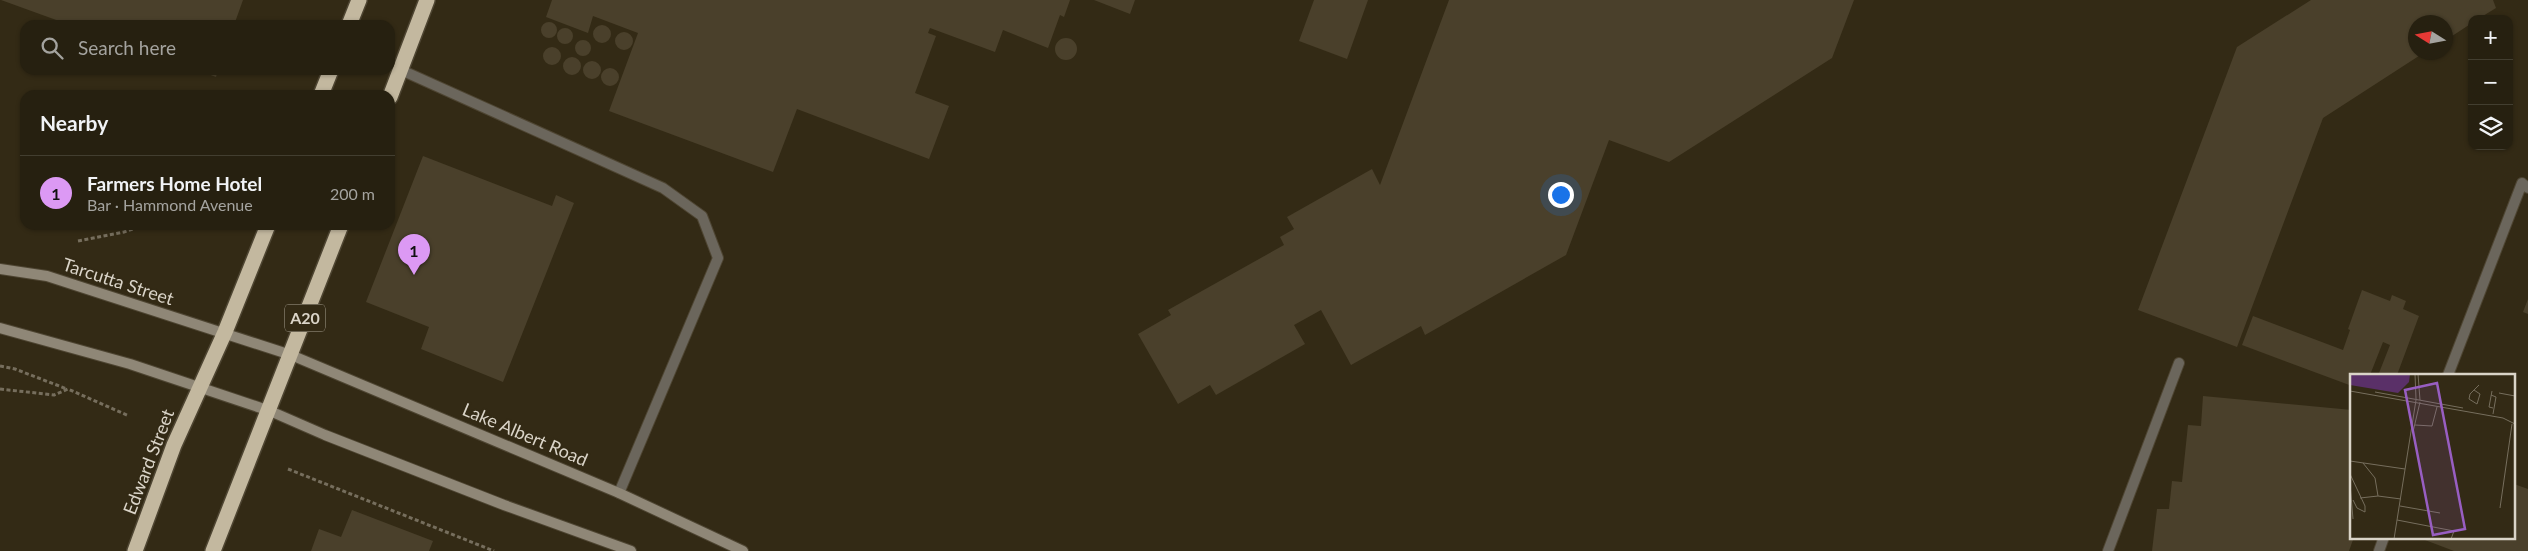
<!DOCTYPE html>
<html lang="en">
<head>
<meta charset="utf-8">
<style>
	body { margin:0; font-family:Lato,sans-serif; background:#322d1e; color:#f1f3f6 }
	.controls { position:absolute; right:15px; top:15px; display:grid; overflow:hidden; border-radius:10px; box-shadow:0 1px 4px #0004 }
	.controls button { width:45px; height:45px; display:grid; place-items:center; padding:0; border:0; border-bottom:1px solid #423e30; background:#262010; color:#f1f3f6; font:25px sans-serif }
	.compass { position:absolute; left:2408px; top:15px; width:45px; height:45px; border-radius:50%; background:#262010; box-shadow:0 1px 4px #0004; rotate:281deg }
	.you { position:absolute; left:1560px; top:194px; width:18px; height:18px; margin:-12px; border:4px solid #fff; border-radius:50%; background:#1a73e8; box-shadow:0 0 0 8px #1a73e833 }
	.badge { display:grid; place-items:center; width:32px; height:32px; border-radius:50%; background:#dc99f4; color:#111; font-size:16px; font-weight:700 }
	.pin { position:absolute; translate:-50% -41px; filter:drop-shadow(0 1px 2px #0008) }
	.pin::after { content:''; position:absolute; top:26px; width:18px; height:15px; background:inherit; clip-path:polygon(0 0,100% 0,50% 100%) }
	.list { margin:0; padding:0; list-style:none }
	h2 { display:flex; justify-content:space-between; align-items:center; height:65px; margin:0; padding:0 20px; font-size:21px }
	h2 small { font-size:16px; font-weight:400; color:#a4a39f }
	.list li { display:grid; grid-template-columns:32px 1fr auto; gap:15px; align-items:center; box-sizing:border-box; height:75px; padding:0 20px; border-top:1px solid #423e30 }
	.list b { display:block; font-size:19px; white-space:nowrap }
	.list p { margin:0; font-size:16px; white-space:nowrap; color:#a4a39f }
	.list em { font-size:16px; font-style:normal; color:#a4a39f }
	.icon { flex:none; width:28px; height:28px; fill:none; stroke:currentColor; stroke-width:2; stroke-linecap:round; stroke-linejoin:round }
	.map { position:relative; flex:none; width:2528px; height:551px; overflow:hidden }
	.search { position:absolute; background:#262010; box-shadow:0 1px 4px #0004; left:20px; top:20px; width:375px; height:55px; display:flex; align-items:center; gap:12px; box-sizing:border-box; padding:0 18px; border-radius:15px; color:#a4a39f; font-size:19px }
	.panel { position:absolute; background:#262010; box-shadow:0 1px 4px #0004; left:20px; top:90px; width:375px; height:140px; border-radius:15px }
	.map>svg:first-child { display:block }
</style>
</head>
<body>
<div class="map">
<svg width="2528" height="551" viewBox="0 0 2528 551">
	<rect width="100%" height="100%" fill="#332a15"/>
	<path fill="#4a402b" d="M1,0H243L234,25H70Z
		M552,0H1070L1064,17L1060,15L1048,48L1003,30L995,52L930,28L928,33L936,36L915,93L949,106L929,159L797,109L773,172L609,111L638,33L593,16L588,33L546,17Z
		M1094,0H1135L1130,14Z
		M1314,0H1368L1347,59L1299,41Z
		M1449,0H1854L1832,58L1669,162L1609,140L1566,255L1425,335L1421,326L1351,365L1321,310L1294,325L1305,344L1216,395L1210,385L1178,404L1138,334L1171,315L1168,310L1284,245L1280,237L1294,229L1287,217L1372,169L1380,185Z
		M2311,0H2493L2496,8L2478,19H2472V23L2446,40V22H2416V52H2425L2323,118L2237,347L2138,310L2237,47Z
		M541 30a8 8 0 1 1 16 0a8 8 0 1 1-16 0Z
		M593 34a9 9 0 1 1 18 0a9 9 0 1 1-18 0Z
		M557 36a8 8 0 1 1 16 0a8 8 0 1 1-16 0Z
		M615 41a9 9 0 1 1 18 0a9 9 0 1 1-18 0Z
		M1055 49a11 11 0 1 1 22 0a11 11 0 1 1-22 0Z
		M575 48a8 8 0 1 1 16 0a8 8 0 1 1-16 0Z
		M543 56a9 9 0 1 1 18 0a9 9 0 1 1-18 0Z
		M563 66a9 9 0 1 1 18 0a9 9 0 1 1-18 0Z
		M583 70a9 9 0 1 1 18 0a9 9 0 1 1-18 0Z
		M601 77a9 9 0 1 1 18 0a9 9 0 1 1-18 0Z
		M197,70H218L216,77Z
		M423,156L552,206L556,195L574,203L503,382L421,349L429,327L366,302Z
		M2362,290L2390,301L2392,295L2406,301L2403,309L2419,316L2397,375L2379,373L2390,345L2383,342L2370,375H2352V386L2242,345L2253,316L2343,350L2350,330L2348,329Z
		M2528,299V314L2523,312Z
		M2203,396L2352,410V537H2354L2349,551H2152L2157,509H2169L2172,481L2182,482L2188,425L2201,426Z
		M2514,484L2528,489V551H2454L2425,540L2426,537H2514Z
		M352,510L433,541L429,551H311L319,529L341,537Z"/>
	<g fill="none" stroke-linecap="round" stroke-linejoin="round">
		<defs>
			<path id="lane" d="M401,70L663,188L702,216L718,258L619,493
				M2448,375L2522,183L2528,188
				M2108,551L2179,363
				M2379,551L2384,537"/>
			<path id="secondary" d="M0,269L47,276L291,355L619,493L743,551
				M0,328L130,364L270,411L325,435L504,505L631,551"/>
			<path id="highway" d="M349,25L359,0
				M321,95L331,70
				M390,97L427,0
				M135,551L174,445L225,332L268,225
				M213,551L341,225"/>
		</defs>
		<use href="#lane" stroke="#4e4532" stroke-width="12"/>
		<use href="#secondary" stroke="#4e4532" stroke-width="12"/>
		<use href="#highway" stroke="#4e4532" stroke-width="18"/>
		<path stroke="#766e5d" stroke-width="3" stroke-dasharray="4 2.5" stroke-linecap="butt" d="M78,241L124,232L144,225
			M0,366L15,369L67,389
			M0,389L54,395L68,389L129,416
			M288,469L494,551"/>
		<use href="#lane" stroke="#6b665c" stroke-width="10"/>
		<use href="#secondary" stroke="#8f8777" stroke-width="10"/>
		<use href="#highway" stroke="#c3b89f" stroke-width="15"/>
	</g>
	<g text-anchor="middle" stroke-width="4" stroke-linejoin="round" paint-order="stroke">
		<rect fill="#332a15" stroke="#a8a192" stroke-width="1" x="285" y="304.5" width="40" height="27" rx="4"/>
		<g font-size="16" font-weight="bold" fill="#dad4c8">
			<text x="305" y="324">A20</text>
		</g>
		<g font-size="18" fill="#dad4c8" stroke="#332a15">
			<text transform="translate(118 282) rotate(18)" y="6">Tarcutta Street</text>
			<text transform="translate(525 435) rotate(23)" y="6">Lake Albert Road</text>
			<text transform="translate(149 462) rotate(-69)" y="6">Edward Street</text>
		</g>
	</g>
	<g transform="translate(2350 374)">
		<rect width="165" height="165" fill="#332a15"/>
		<path d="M0,0H60L59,8L48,19L0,11Z" fill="#5a3068"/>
		<path fill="none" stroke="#766e5d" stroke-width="1" d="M65,0L66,25M68,0L70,26M124,16L130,20L127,30L119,25L120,20L129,11M0,17L153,44L165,50M142,17L139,33L143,34M25,18L113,34M149,19L165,22M141,21L146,23L143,40M65,51L82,52L87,33M63,58L70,28M0,87L55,95M13,89L25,104L28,122L51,125M0,100L15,132V138L7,134L3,126M0,110L3,145M10,124L28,122M50,132L90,139M150,134L162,50M47,146L104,157L101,165M44,165L66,26"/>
		<path fill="#985ec2" fill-opacity="0.15" stroke="#985ec2" stroke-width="2.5" d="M87,9L115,155L83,161L55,16Z"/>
		<rect width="165" height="165" fill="none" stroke="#dad4c8" stroke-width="2.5"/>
	</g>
</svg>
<div class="controls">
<button>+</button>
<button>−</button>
<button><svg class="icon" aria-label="layers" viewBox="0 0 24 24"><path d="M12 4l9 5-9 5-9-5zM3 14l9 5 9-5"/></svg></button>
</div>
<svg class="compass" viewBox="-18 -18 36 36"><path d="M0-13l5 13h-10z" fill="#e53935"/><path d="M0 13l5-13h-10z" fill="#a4a39f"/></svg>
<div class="you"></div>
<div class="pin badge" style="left:414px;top:275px">1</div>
<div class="search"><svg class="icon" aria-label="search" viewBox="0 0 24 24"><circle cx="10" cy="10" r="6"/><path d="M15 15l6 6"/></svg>Search here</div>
<section class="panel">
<h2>Nearby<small></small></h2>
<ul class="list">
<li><span class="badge">1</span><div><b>Farmers Home Hotel</b><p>Bar · Hammond Avenue</p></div><em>200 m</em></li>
</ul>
</section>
</div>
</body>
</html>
